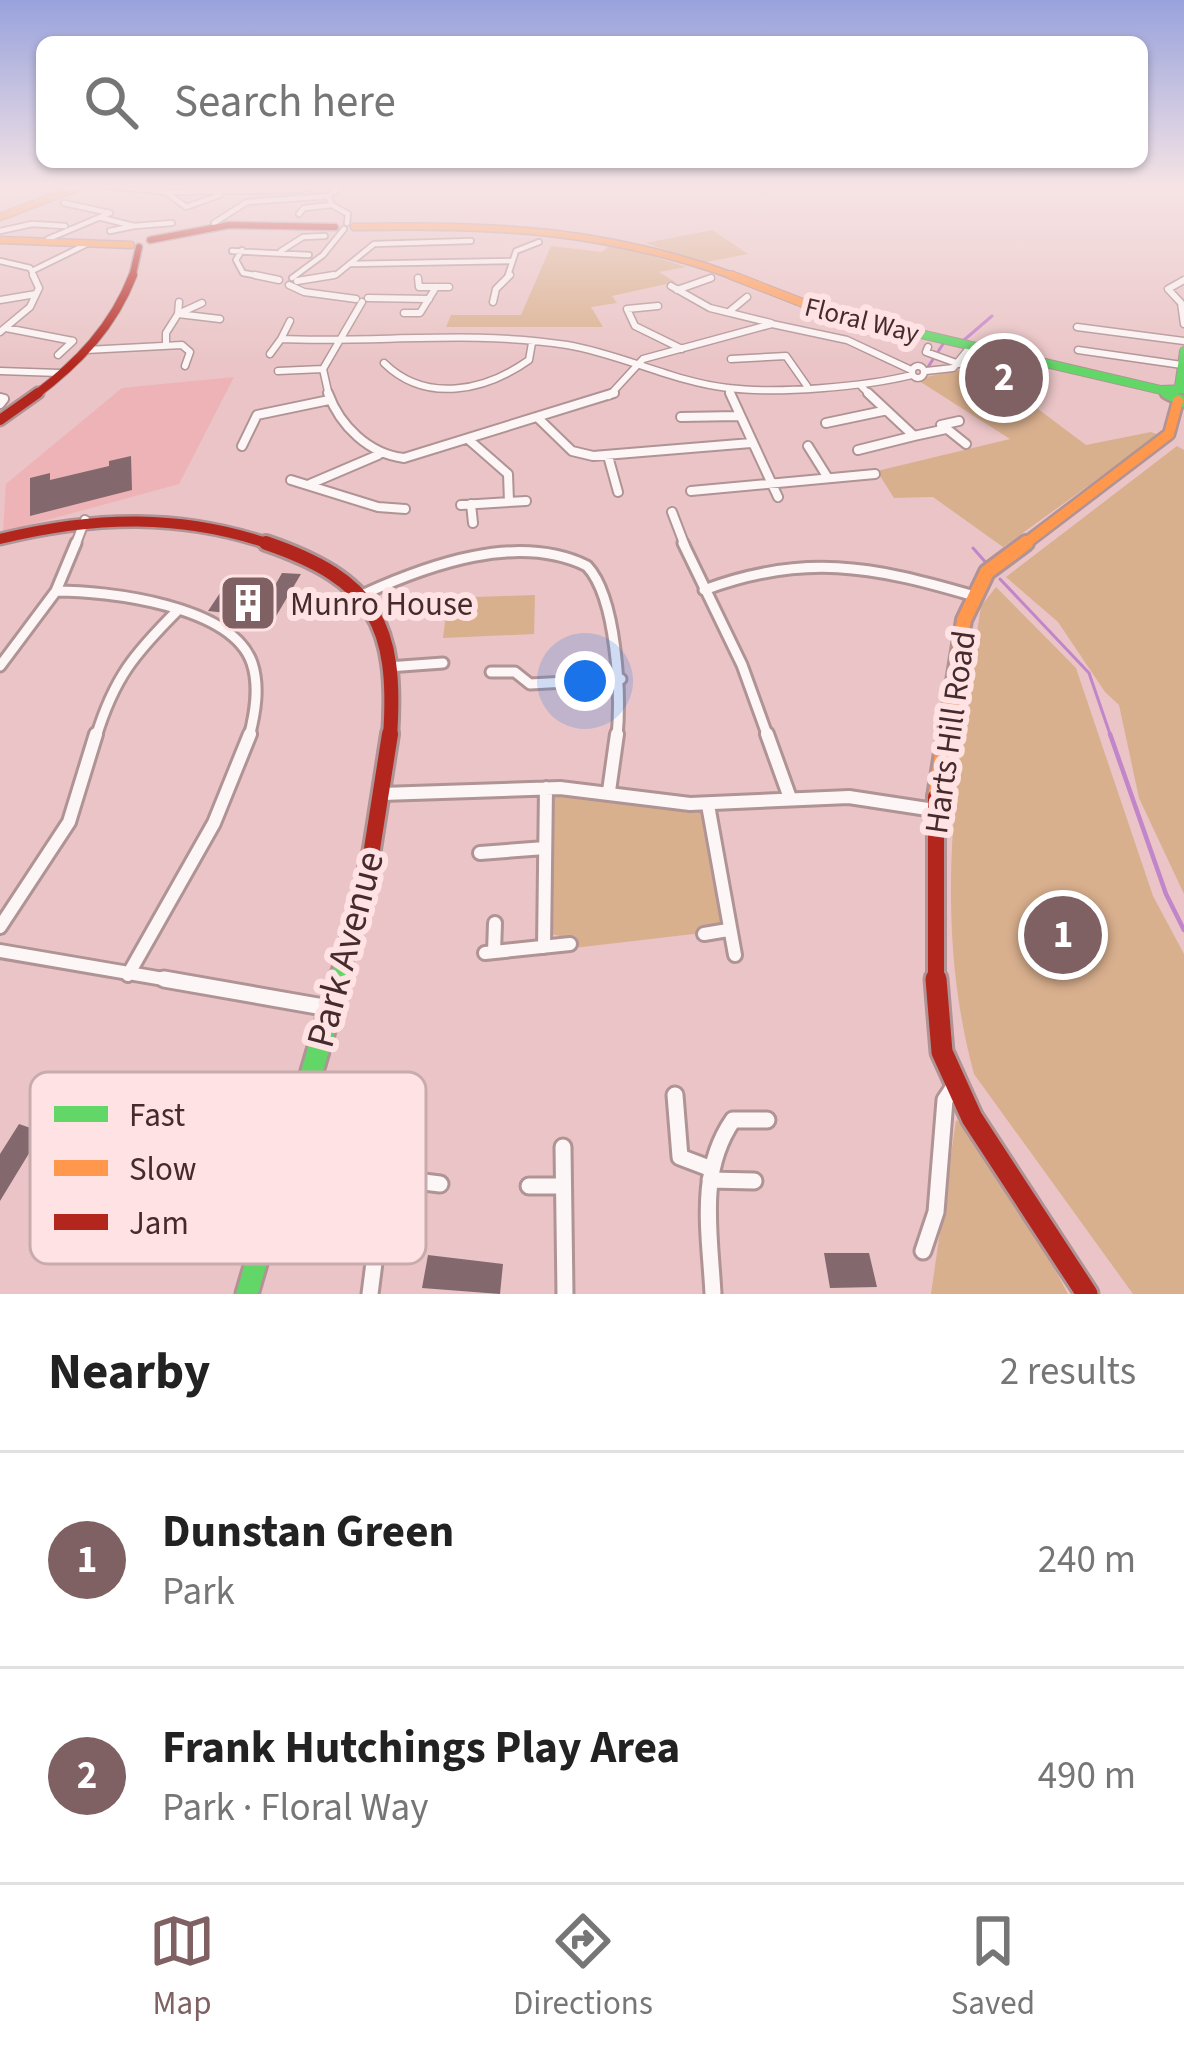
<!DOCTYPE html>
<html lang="en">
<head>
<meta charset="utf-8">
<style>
	body { margin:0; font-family:"Source Sans 3",sans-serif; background:#f2f2f2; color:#222 }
	.you { position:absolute; left:585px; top:681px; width:42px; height:42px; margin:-30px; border:9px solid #fff; border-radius:50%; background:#1a73e8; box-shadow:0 0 0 18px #1a73e833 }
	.badge { display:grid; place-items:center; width:78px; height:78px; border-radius:50%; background:#7f6163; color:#fff; font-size:39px; font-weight:700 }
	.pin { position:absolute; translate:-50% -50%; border:6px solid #fff; box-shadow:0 3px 12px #0006 }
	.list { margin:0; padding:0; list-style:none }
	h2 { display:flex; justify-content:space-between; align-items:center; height:156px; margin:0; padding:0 48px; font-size:51px }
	h2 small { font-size:39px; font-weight:400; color:#767676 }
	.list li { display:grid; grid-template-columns:78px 1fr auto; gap:36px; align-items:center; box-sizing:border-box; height:216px; padding:0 48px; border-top:3px solid #e0e0e0 }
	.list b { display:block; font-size:45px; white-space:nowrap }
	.list p { margin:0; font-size:39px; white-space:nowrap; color:#767676 }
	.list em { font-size:39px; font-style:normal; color:#767676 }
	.icon { flex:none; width:66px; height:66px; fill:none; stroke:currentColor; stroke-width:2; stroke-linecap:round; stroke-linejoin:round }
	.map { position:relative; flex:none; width:1184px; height:1294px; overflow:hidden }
	.search { position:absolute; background:#fff; box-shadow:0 3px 9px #0004; left:36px; right:36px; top:36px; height:132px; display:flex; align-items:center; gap:30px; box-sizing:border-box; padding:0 42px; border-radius:18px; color:#767676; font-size:45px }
	.sheet { height:588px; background:#fff }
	nav { display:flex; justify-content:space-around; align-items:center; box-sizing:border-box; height:168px; border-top:3px solid #e0e0e0; background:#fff; font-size:33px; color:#767676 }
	nav a { display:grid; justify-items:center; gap:6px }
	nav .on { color:#7f6163 }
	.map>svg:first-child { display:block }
</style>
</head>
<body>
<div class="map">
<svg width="1184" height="1294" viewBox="0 0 1184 1294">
	<rect width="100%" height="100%" fill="#eac4c6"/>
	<path fill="#eeb3b6" d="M234,377L179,484L3,532L6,484L122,388Z"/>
	<path fill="#d9b08e" d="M712,230L748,254L701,263L646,243Z
		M612,243L686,267L659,272L675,282L612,296L617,303L591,307L603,327H446L451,315H521L551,246L602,252Z
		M982,353L1029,364L1018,394L1086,445L1151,432L1159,435L1003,547L933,497L894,498L877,471L1010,439L916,379L960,370Z
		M1177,446L1184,450V894L1139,798L1119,705L1105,692L1058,622L1006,577Z
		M996,587L1076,668L1153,896L1184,954V1294H1133L974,1074C931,915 957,765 981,606Z
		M535,595L534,634L443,638L448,598Z
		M546,787L708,805L728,930L565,949L564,937L551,934Z
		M956,1120L966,1126L1038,1237L1068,1294H931Z"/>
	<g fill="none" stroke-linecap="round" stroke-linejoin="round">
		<path stroke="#c186c9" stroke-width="3" d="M964,340L992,316
			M928,367L943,344
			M973,548L988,565
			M1000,579L1089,673L1111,737"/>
		<path stroke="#c186c9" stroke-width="4.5" d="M1110,734L1166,894L1184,930"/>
	</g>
	<path fill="#83686e" d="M131,456L132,490L30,516V478L50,473V480L109,466V461Z
		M282,573L301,574L275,618L208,611L222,590L270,594Z
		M19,1124L42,1132L0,1201V1154Z
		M824,1253H869L877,1287L830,1288Z
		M428,1255L503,1264L500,1294L422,1288Z"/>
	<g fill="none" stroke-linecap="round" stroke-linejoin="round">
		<defs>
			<path id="street-far5" d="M99,185L166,192L300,190L314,185
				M166,192L186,207L220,195
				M328,196L332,205L348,214L347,223
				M299,214L304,208L332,205
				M102,218L134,226L172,223
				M214,223L247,202L328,196L344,185
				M0,231L32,224L65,226
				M110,231L134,226
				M48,239L110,213L64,203
				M242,250L236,260L243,273L270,278
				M232,251L309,255
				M281,251L303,237L325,236
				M0,261L30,268L35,278
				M350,264L512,261
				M34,270L85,245
				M292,278L323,255L344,229
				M314,278L336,275L374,244L471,241
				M507,278L516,251L539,242"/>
			<path id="street-far4" d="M255,275L279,280
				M418,278L419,287H449
				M1184,280L1168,289L1181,303L1184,324
				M297,281L334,275
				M289,285L304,292L356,299
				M671,286L710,308L771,323
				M677,290L711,278
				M368,298L429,299
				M0,300L36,294
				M179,302L178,314L202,303
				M493,302L496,289L510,275
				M658,306L627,309L635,326L682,349
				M730,311L747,297
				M404,313H420L436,287
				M290,321L281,339C376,343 473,330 567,345C621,354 674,382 728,388C778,394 863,387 912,375
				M1077,327L1184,341
				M6,328L73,341
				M0,332L30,307L39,288L33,275
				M166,345V333L178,314L220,319
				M928,347L926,352L959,364
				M86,350L182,345L190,352L185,366
				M1078,350L1182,365
				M270,354L281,339
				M58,355L73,341
				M731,359L786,356L807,386
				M384,363C426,404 485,391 529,360L532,343
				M912 372a6 6 0 1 1 12 0a6 6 0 1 1-12 0Z
				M0,371L59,373
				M278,371L323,369
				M926,371L953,368L971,346
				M860,385L871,396
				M728,388L732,396
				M329,396L323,369L362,302
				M609,396L643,359L772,324L847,340L909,369"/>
			<path id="street-far3" d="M328,393C340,426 369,454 404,458L614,393
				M730,393L778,497
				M868,393L914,436L946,429
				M0,398L4,399L0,404
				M537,417L572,451L593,456L751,443
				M681,417L738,416
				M826,423L883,411
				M941,425L959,421
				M946,428L966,444
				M468,439L508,474L509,502
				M242,446L257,415L329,400
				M808,446L828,478
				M858,450L914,436
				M608,456L618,492
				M291,480L378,507L405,509
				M310,484L378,455
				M691,491L875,474
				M471,504L473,523
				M461,505L526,501
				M672,512L685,546
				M75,546L85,520"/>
			<path id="street-far2" d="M683,543L742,665L768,737
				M704,590C803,553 872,566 971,595
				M56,591C107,591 232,605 252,663C260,687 255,714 249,737
				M364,594C428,565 518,532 587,566C617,598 621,695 617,737
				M0,666L56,591L76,543
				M388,667L443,663
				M491,672H515L530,684L621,679
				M96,737C114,678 134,654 178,610"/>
			<path id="street-far1" d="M767,734L790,798
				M609,791L617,734
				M382,794L560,788L690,804L849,797L934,810
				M708,805L735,955
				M480,853L545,848
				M0,927L69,822L96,734
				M704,934L728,930
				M544,947L546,788
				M0,951L181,982
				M494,952L495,923
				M485,953L570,944
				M128,975L214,823L250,734"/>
			<path id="street" d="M164,979L329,1008
				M675,1095L680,1157L709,1168
				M563,1147L565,1294
				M383,1177L440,1184
				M710,1180L754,1181
				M529,1186H562
				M923,1251L936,1212L945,1100L955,1085
				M370,1294L389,1145
				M713,1294C710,1234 697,1172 733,1120H767"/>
			<path id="fast-far3" d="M826,312L1161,390
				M1179,387L1184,351
				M1172,396L1161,390L1184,389"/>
			<path id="fast-far2" d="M1166,393L1184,402"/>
			<path id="fast-far1" d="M338,982L372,849"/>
			<path id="fast" d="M247,1294L339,979"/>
			<path id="slow-far4" d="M0,217L83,185
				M354,227C493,224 607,229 739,278
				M0,240L131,245"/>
			<path id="slow-far3" d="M731,275L826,312"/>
			<path id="slow-far2" d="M1022,546L1169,434L1178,401"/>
			<path id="slow-far1" d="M945,737L964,620L987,572L1026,543"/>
			<path id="slow" d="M936,797L946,734"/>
			<path id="jam-far5" d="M150,240L229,225L335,227
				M132,278L139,247"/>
			<path id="jam-far4" d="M34,396C78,363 113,327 133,275"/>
			<path id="jam-far3" d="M0,420L38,393
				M0,539C94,516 182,513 275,546"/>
			<path id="jam-far2" d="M266,543C374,580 398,624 390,737"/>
			<path id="jam-far1" d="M936,797V982
				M372,849L390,734"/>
			<path id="jam" d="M936,979L942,1052L972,1118L1087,1294"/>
		</defs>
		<use href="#street-far5" stroke="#b09394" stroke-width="8"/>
		<use href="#street-far4" stroke="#b09394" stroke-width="9"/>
		<use href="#street-far3" stroke="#b09394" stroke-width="12"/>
		<use href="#street-far2" stroke="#b09394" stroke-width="15"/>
		<use href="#street-far1" stroke="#b09394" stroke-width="18"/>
		<use href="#street" stroke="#b09394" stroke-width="21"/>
		<use href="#fast-far3" stroke="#b09394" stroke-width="10"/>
		<use href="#fast-far2" stroke="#b09394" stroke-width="15"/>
		<use href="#fast-far1" stroke="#b09394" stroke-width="22"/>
		<use href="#fast" stroke="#b09394" stroke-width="27"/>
		<use href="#slow-far4" stroke="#b09394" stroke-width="9"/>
		<use href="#slow-far3" stroke="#b09394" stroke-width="10"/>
		<use href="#slow-far2" stroke="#b09394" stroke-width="15"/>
		<use href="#slow-far1" stroke="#b09394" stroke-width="20"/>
		<use href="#slow" stroke="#b09394" stroke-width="22"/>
		<use href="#jam-far5" stroke="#b09394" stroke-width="9"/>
		<use href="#jam-far4" stroke="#b09394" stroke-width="10"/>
		<use href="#jam-far3" stroke="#b09394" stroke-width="15"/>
		<use href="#jam-far2" stroke="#b09394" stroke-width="20"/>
		<use href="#jam-far1" stroke="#b09394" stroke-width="22"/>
		<use href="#jam" stroke="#b09394" stroke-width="27"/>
		<use href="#street-far5" stroke="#fcf6f6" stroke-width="4.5"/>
		<use href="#street-far4" stroke="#fcf6f6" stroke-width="6"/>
		<use href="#street-far3" stroke="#fcf6f6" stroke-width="8"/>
		<use href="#street-far2" stroke="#fcf6f6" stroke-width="9"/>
		<use href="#street-far1" stroke="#fcf6f6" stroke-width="12"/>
		<use href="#street" stroke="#fcf6f6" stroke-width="15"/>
		<use href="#fast-far3" stroke="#63d668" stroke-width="8"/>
		<use href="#fast-far2" stroke="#63d668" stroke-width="10"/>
		<use href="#fast-far1" stroke="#63d668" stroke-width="16"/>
		<use href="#fast" stroke="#63d668" stroke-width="21"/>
		<use href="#slow-far4" stroke="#ff974d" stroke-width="6"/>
		<use href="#slow-far3" stroke="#ff974d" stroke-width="8"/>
		<use href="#slow-far2" stroke="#ff974d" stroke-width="10"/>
		<use href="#slow-far1" stroke="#ff974d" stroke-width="14"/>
		<use href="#slow" stroke="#ff974d" stroke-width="16"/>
		<use href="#jam-far5" stroke="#b3261e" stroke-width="6"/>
		<use href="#jam-far4" stroke="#b3261e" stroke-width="8"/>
		<use href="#jam-far3" stroke="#b3261e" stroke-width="10"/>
		<use href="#jam-far2" stroke="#b3261e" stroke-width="14"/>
		<use href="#jam-far1" stroke="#b3261e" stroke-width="16"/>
		<use href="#jam" stroke="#b3261e" stroke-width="21"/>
	</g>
	<linearGradient id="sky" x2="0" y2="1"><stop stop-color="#98a2dc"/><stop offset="0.51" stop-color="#f6e4e5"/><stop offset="1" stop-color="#f6e4e5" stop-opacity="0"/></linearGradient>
	<rect width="1184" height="366" fill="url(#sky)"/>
	<defs>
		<symbol id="building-square" viewBox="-11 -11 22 22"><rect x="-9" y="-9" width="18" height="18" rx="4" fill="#7f6163" stroke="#ffe2e3"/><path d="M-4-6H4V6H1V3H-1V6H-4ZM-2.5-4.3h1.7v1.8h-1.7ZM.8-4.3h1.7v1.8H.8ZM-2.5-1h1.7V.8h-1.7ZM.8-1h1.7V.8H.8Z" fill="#fff"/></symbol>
	</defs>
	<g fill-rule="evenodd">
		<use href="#building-square" x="215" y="570" width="66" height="66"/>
	</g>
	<g text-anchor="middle" stroke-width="12" stroke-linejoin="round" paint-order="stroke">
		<g font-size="27" fill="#462b2d" stroke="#ffe2e3">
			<text transform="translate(862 320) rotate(14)" y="9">Floral Way</text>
		</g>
		<g font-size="33" fill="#462b2d" stroke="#ffe2e3" text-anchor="start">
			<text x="290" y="615">Munro House</text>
		</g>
		<g font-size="33" fill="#462b2d" stroke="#ffe2e3">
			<text transform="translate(949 732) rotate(-82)" y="12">Harts Hill Road</text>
		</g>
		<g font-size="39" fill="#462b2d" stroke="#ffe2e3">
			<text transform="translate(344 949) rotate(-75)" y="14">Park Avenue</text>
		</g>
	</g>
	<rect x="30" y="1072" width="396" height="192" rx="18" fill="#ffe2e3" stroke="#c8abac" stroke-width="3"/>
	<rect x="54" y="1106" width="54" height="16" fill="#63d668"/>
	<rect x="54" y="1160" width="54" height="16" fill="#ff974d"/>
	<rect x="54" y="1214" width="54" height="16" fill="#b3261e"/>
	<g font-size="33" fill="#462b2d">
		<text x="129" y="1126">Fast</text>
		<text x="129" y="1180">Slow</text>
		<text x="129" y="1234">Jam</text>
	</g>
</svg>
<div class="you"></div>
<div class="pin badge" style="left:1063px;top:935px">1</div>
<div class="pin badge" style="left:1004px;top:378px">2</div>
<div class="search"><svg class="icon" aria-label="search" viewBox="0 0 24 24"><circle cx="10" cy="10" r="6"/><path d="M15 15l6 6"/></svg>Search here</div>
</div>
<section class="sheet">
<h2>Nearby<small>2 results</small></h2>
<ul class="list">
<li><span class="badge">1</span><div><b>Dunstan Green</b><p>Park</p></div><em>240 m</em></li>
<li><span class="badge">2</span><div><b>Frank Hutchings Play Area</b><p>Park · Floral Way</p></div><em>490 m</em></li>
</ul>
</section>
<nav>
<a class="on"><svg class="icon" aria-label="map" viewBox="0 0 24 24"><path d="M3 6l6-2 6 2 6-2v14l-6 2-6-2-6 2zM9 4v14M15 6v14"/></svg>Map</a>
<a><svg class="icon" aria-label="directions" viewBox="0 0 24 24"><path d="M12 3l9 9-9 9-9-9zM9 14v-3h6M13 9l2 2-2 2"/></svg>Directions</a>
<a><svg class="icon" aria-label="saved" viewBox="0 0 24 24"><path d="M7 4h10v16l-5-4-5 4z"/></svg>Saved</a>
</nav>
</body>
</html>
